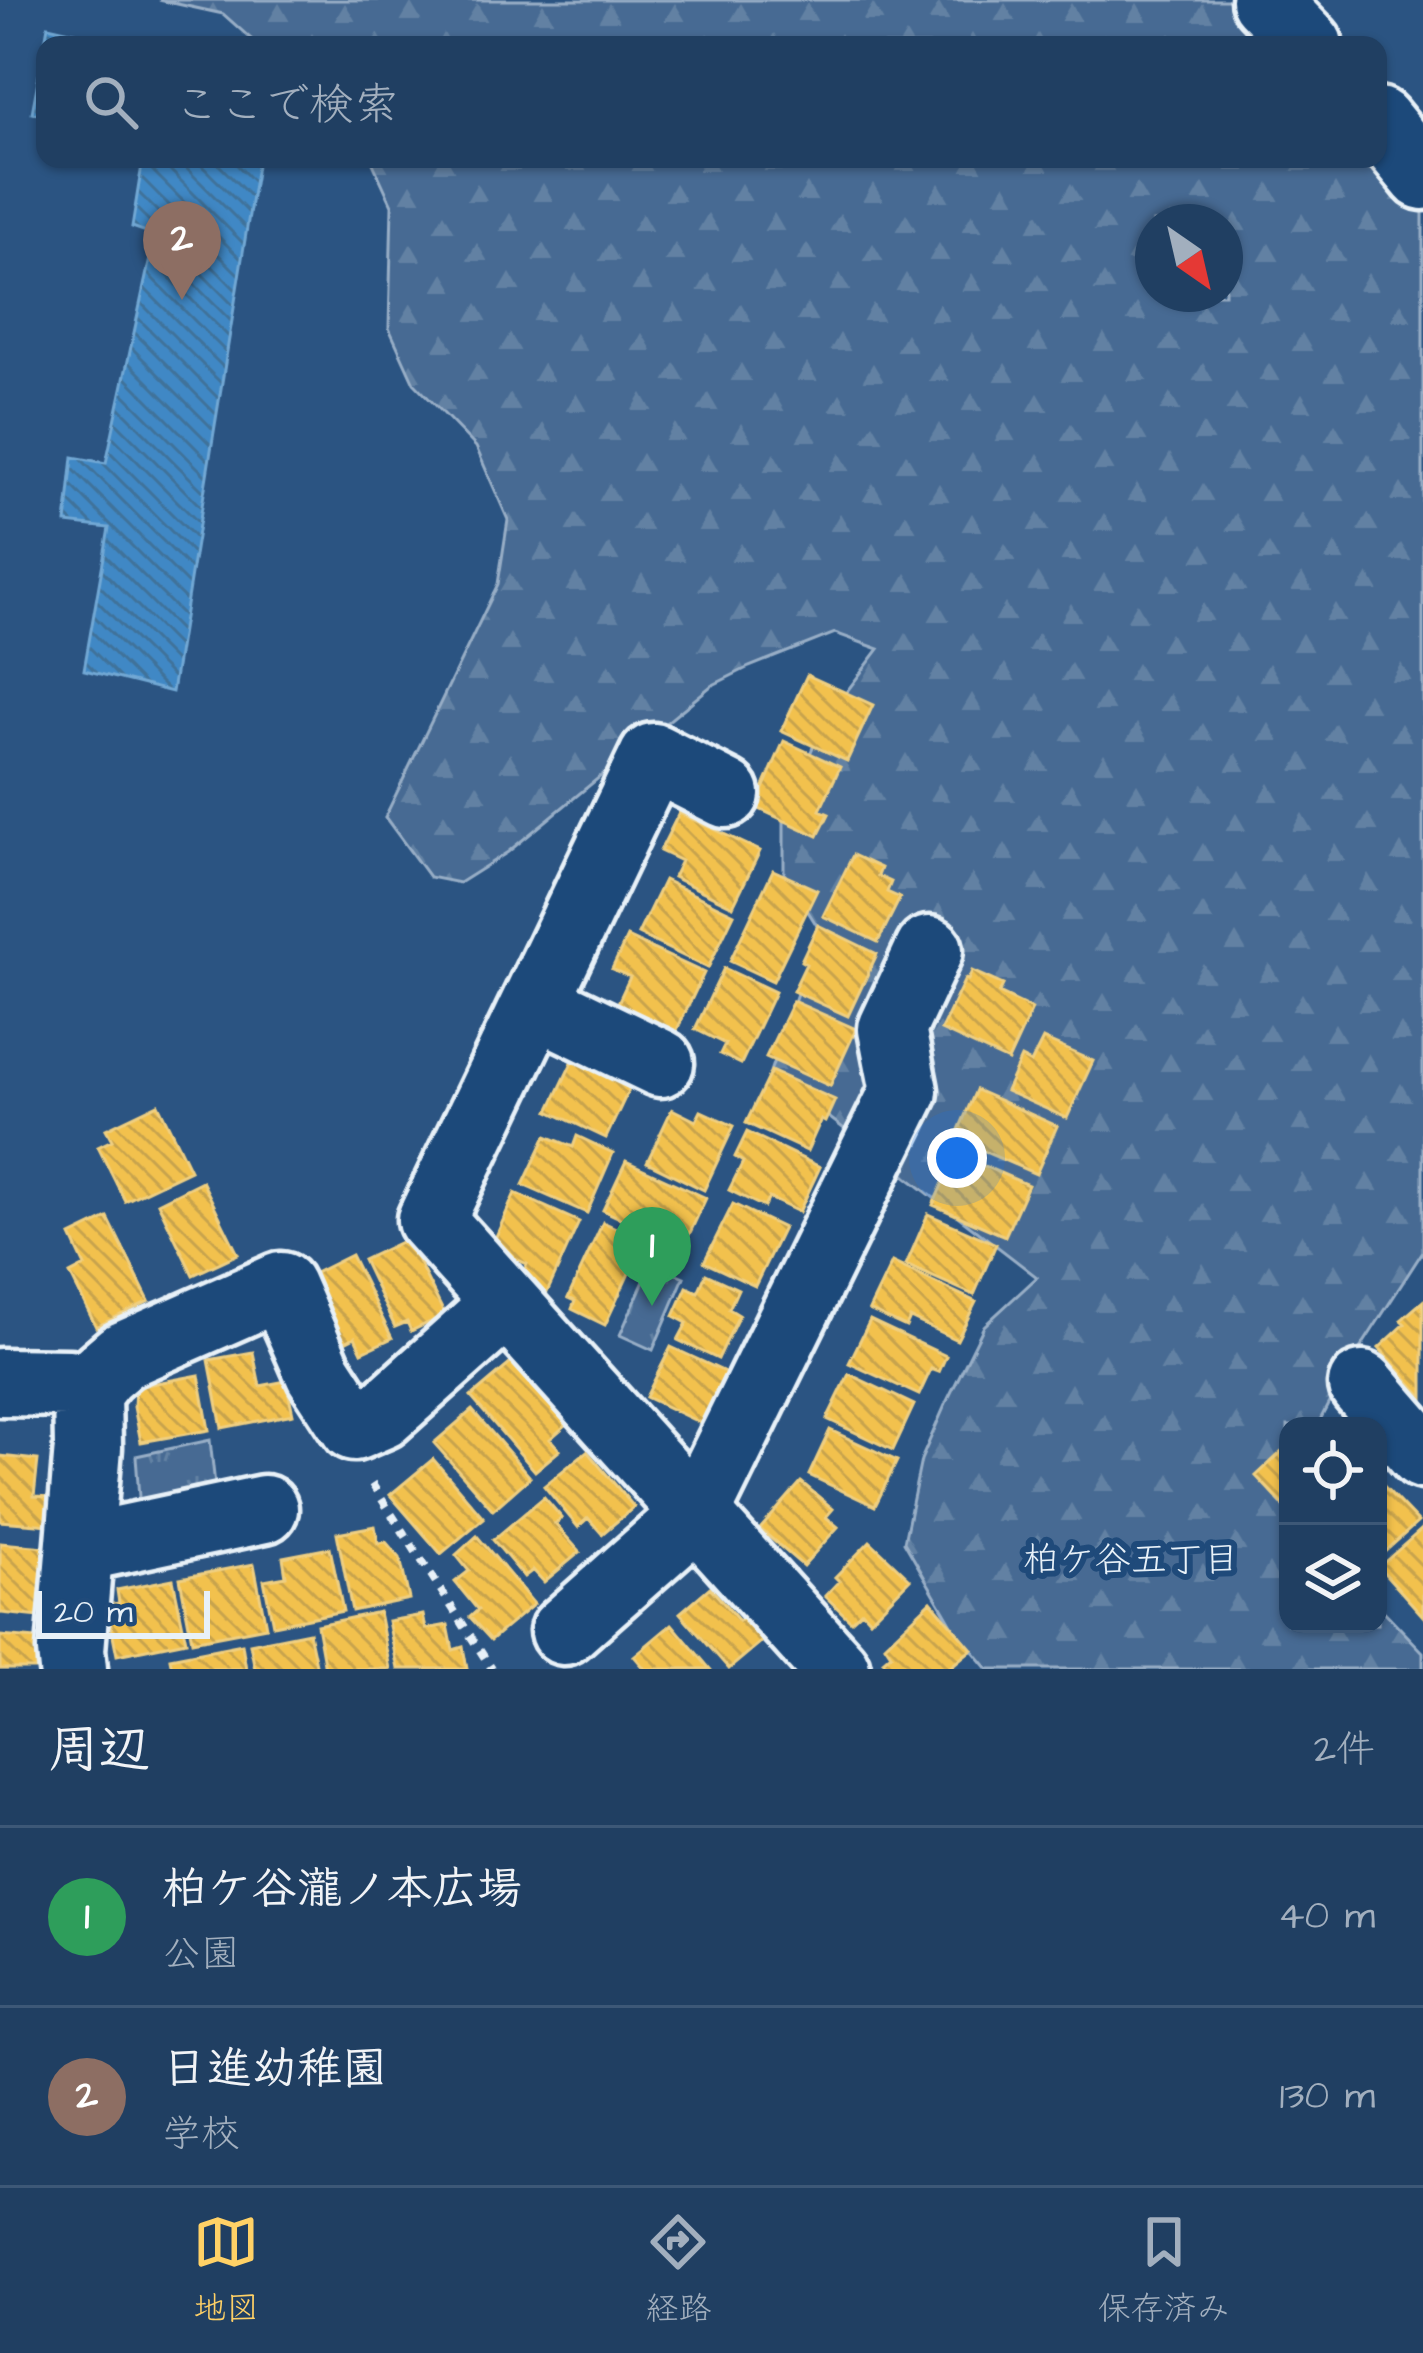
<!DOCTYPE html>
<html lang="ja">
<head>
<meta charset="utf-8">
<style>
	body { margin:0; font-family:"Architects Daughter","Klee One",sans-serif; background:#284668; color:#f1f3f6 }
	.controls { position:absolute; right:36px; bottom:36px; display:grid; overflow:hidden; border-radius:24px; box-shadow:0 3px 9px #0004 }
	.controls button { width:108px; height:108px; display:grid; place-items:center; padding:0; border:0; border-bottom:3px solid #3d5877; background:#203f62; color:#f1f3f6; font:60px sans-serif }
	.compass { position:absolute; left:1135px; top:204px; width:108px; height:108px; border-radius:50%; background:#203f62; box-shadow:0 3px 9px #0004; rotate:146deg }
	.scale { position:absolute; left:36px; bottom:30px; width:174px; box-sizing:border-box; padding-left:12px; border:6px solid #e8f1f8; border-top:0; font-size:33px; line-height:42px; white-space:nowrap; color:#e8f1f8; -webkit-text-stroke:9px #1f4a7a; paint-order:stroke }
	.you { position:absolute; left:957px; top:1158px; width:42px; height:42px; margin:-30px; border:9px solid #fff; border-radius:50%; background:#1a73e8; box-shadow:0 0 0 18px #1a73e833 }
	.badge { display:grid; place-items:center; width:78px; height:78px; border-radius:50%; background:#ffd166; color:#fff; font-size:39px; font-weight:700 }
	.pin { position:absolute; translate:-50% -99px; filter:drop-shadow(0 3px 6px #0008) }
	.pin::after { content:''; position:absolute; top:63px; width:42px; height:36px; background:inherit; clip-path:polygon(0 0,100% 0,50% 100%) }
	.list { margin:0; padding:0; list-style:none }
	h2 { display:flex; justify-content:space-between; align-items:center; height:156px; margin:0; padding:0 48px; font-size:51px }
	h2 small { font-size:39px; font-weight:400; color:#a2afbe }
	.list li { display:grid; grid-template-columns:78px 1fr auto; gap:36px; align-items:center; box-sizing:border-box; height:180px; padding:0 48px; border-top:3px solid #3d5877 }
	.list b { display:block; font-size:45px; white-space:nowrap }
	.list p { margin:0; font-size:39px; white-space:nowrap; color:#a2afbe }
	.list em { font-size:39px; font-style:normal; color:#a2afbe }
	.icon { flex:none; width:66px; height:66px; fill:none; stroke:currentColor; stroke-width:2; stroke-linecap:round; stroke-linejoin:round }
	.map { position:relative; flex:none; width:1423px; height:1669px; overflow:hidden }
	.search { position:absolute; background:#203f62; box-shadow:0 3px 9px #0004; left:36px; right:36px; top:36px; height:132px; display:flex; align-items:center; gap:30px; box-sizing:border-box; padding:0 42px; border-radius:24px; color:#a2afbe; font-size:45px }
	.sheet { height:516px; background:#203f62 }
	nav { display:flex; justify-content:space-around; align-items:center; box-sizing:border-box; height:168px; border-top:3px solid #3d5877; background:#203f62; font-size:33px; color:#a2afbe }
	nav a { display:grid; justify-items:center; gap:6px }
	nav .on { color:#ffd166 }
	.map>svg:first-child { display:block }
</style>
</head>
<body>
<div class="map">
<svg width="1423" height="1669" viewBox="0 0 1423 1669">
	<defs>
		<pattern id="grass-tufts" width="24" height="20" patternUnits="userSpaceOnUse" patternTransform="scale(3)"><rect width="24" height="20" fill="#476b93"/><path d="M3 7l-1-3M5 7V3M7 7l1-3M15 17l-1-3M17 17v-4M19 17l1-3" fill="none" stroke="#6281a3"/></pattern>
		<pattern id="forest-firs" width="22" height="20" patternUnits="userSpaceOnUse" patternTransform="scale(3)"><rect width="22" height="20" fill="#476b93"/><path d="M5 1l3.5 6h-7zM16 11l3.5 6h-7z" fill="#6281a3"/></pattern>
		<pattern id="homes-back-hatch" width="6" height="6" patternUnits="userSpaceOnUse" patternTransform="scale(3)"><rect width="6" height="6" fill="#f2c14e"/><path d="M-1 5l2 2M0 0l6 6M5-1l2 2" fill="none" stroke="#c7a34d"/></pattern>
		<pattern id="schools-back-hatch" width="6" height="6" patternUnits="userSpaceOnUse" patternTransform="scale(3)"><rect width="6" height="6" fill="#3f88c5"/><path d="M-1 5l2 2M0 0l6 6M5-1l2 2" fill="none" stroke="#41729a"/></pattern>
	</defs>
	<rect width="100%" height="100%" fill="#2b5482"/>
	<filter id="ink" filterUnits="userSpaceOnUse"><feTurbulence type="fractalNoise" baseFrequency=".00833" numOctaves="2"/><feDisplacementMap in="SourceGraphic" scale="24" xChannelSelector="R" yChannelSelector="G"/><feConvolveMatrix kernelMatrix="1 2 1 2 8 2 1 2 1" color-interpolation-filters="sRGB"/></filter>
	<g filter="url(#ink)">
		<path fill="url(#grass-tufts)" stroke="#98aec6" stroke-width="3" d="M652,1263L684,1277L653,1350L620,1335Z
			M210,1440L216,1494L140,1511L136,1456Z"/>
		<path fill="url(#forest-firs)" stroke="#98aec6" stroke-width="3" fill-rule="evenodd" d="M159,0H1231L1286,45H258L223,14Z
			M371,159H1378L1423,163V1251L1342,1377L1317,1426H1288V1481L1278,1500L1288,1511V1624H1378V1605L1423,1652V1669H988L955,1630L904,1542L921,1460L946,1403L984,1326L1037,1277L770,1072L819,929L784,873V822L798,781L825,720L879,649L835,633L749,667L711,686L508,852L459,883L429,877L385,817L498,584L508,520L476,447L414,383L389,328L392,205ZM1153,222H1225V294H1153Z"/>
		<path fill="url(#homes-back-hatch)" stroke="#efcf81" stroke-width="3" d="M807,675L873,705L847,761L781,731Z
			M784,741L840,767L820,810L829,814L818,836L755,807Z
			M679,813L760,851L733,906L673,877L681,861L660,851Z
			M853,855L881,868L878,876L891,882L887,892L900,898L878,942L823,916Z
			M773,870L817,890L773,981L730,961Z
			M664,880L734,914L708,968L638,934Z
			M818,925L877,954L848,1016L793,991L806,964L801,961Z
			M627,937L704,973L675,1034L616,1007L630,977L612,969Z
			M724,968L775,992L741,1064L720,1054L725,1044L695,1029Z
			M972,971L1003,985L999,993L1032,1009L1008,1061L941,1030L965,979L968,980Z
			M793,1001L856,1029L830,1086L766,1057Z
			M1043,1039L1093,1061L1067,1118L1006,1091L1021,1058L1031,1063Z
			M575,1056L632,1083L606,1138L549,1111Z
			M771,1071L835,1100L825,1122L821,1120L807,1151L746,1123Z
			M976,1090L1057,1126L1036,1174L955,1139Z
			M158,1104L190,1170L125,1201L98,1147L112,1140L106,1129Z
			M672,1109L696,1121L701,1111L734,1126L704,1190L647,1162Z
			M747,1132L820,1167L799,1212L769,1198L764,1207L729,1190L743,1162L735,1157Z
			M546,1136L573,1147L577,1136L613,1153L587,1213L523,1185Z
			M956,1154L1028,1185L1005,1236L933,1205Z
			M626,1161L706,1198L683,1248L603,1210Z
			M202,1181L238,1254L193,1275L158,1203Z
			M515,1193L579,1222L545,1297L527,1288L520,1280L527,1264L491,1248Z
			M733,1204L783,1228L755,1286L704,1262Z
			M928,1214L996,1244L974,1295L906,1265Z
			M108,1218L149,1301L96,1327L70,1274L85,1266L71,1236Z
			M603,1222L644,1241L605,1325L572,1309L575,1301L568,1298Z
			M407,1239L445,1315L411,1331L407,1322L395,1327L363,1260Z
			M351,1255L392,1338L362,1352L355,1337L341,1344L309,1276Z
			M892,1262L976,1302L957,1340L910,1318L906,1327L869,1310Z
			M706,1274L738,1289L729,1309L739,1315L718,1359L678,1340L687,1323L674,1316L687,1287L698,1292Z
			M1423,1301V1397L1379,1348L1405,1324L1401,1320Z
			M870,1320L946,1356L939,1372L931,1369L919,1395L849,1363Z
			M671,1347L729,1374L705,1425L646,1397Z
			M253,1352L260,1386L286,1381L293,1414L222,1428L209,1360Z
			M512,1362L567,1424L550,1439L560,1450L535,1471L471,1397Z
			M849,1374L914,1405L893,1450L827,1419Z
			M199,1375L209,1430L141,1442L134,1407L135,1387Z
			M472,1410L530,1477L493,1510L434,1443Z
			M830,1430L897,1461L875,1506L809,1475Z
			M1288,1446V1510L1256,1476Z
			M587,1451L634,1507L602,1534L588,1518L578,1527L544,1486Z
			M0,1456L38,1460L34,1496L51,1497L49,1525L0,1521Z
			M433,1459L484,1518L441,1554L390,1495Z
			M1378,1480L1418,1522L1378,1558Z
			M801,1482L833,1509L826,1517L838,1527L803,1566L760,1529Z
			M544,1497L562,1518L555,1524L580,1552L544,1582L533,1570L524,1577L493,1540Z
			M375,1526L378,1543L386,1542L400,1558L409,1599L352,1611L337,1533Z
			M1423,1528V1616L1379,1567Z
			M477,1536L534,1604L491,1640L470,1617L478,1610L455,1582L469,1571L456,1555Z
			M870,1541L910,1579L870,1620L862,1611L851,1621L825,1596L839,1581L835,1577Z
			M0,1543L47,1547L41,1617L0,1613Z
			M330,1548L343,1611L273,1625L264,1580L286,1576L283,1557Z
			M254,1564L266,1627L192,1641L180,1578Z
			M173,1579L186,1641L117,1655L107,1605L119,1603L117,1590Z
			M710,1587L739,1621L748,1613L768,1636L729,1669L680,1613Z
			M931,1601L972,1649L948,1669H890L883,1661L891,1654L885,1645Z
			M379,1612L390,1669H325L317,1625Z
			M423,1615L426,1629L448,1625L453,1650L463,1647L467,1669H398L388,1621Z
			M672,1624L710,1669H645L634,1656Z
			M309,1632L317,1669H255L250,1644Z
			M0,1636L38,1639L35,1669H0Z
			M242,1644L246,1669H172L170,1658Z"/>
		<path fill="url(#schools-back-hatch)" stroke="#72a8d4" stroke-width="3" d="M48,26L133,45H45V115L32,113Z
			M143,159H258L172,692L84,670L109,528L66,523L73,457L106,463L155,235L132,227Z"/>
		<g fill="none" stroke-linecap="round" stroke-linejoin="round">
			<defs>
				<path id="minor" d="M1265,0L1309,45
					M1378,121L1423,176
					M726,794L653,757L431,1220L836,1669
					M535,1003L660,1063
					M0,1382L69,1383L87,1392L102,1373L122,1356L281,1286L319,1373L354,1427L382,1415L505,1305
					M1362,1385L1423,1455
					M81,1548L264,1509
					M564,1631L696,1514L904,1091L892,1029L929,950
					M73,1669L71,1650L88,1447L87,1392"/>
			</defs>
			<use href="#minor" stroke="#e8f1f8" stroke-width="75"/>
			<path stroke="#e8f1f8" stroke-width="8" stroke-dasharray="9 9" stroke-linecap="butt" d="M372,1484L492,1669"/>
			<use href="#minor" stroke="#1f4a7a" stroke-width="66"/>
		</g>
	</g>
	<g text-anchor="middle" stroke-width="12" stroke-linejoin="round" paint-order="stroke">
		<g font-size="36" fill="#e8f1f8" stroke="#1f4a7a">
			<text x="1131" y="1571">柏ケ谷五丁目</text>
		</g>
	</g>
</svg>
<div class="controls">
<button><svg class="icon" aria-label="locate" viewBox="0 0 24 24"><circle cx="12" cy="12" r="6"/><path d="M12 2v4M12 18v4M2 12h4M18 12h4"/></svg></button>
<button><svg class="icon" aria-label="layers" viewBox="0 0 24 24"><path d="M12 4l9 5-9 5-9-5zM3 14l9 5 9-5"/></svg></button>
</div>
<svg class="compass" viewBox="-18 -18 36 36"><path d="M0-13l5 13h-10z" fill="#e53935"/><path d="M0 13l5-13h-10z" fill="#a2afbe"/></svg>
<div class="scale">20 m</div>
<div class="you"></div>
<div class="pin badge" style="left:652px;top:1306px;background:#2e9e5b">1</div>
<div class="pin badge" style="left:182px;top:300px;background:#8d6e63">2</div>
<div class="search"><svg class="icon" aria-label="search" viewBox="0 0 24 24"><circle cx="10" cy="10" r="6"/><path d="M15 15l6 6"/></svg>ここで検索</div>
</div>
<section class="sheet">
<h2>周辺<small>2件</small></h2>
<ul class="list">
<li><span class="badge" style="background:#2e9e5b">1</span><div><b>柏ケ谷瀧ノ本広場</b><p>公園</p></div><em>40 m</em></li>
<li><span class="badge" style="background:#8d6e63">2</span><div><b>日進幼稚園</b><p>学校</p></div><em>130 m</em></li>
</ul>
</section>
<nav>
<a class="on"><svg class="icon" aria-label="map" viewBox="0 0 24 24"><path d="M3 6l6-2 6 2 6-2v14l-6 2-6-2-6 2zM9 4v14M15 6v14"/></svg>地図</a>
<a><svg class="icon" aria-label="directions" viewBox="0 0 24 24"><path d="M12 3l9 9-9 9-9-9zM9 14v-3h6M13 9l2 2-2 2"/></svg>経路</a>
<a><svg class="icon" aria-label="saved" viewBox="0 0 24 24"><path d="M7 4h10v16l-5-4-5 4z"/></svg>保存済み</a>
</nav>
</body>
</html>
